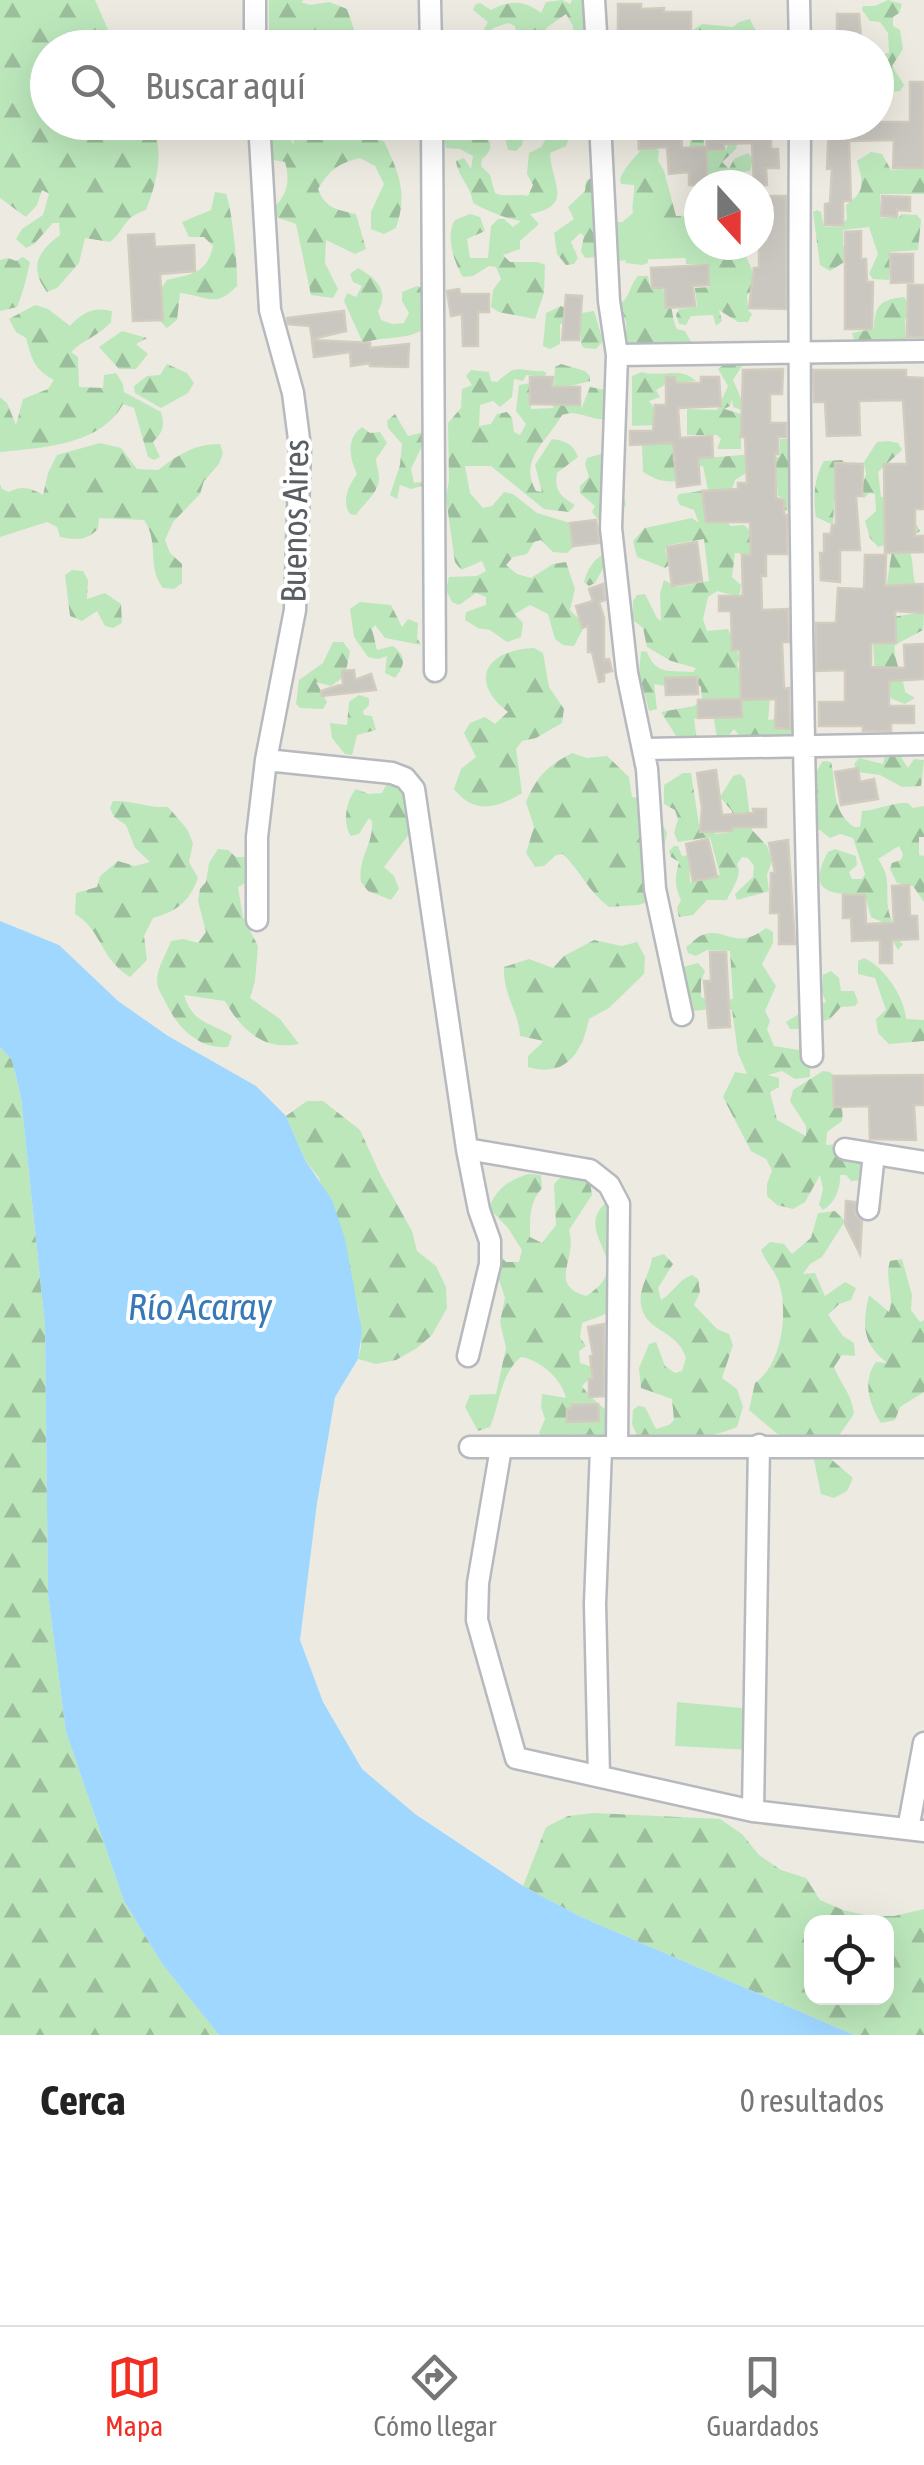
<!DOCTYPE html>
<html lang="es">
<head>
<meta charset="utf-8">
<style>
	body { margin:0; font-family:"Asap Condensed",sans-serif; background:#f2f2f2; color:#222 }
	.controls { position:absolute; right:30px; bottom:30px; display:grid; overflow:hidden; border-radius:20px; box-shadow:0 10px 40px #0002 }
	.controls button { width:90px; height:90px; display:grid; place-items:center; padding:0; border:0; border-bottom:2px solid #e0e0e0; background:#fff; color:#222; font:50px sans-serif }
	.compass { position:absolute; left:684px; top:170px; width:90px; height:90px; border-radius:50%; background:#fff; box-shadow:0 10px 40px #0002; rotate:159deg }
	.list { margin:0; padding:0; list-style:none }
	h2 { display:flex; justify-content:space-between; align-items:center; height:130px; margin:0; padding:0 40px; font-size:42px }
	h2 small { font-size:32px; font-weight:400; color:#767676 }
	.icon { flex:none; width:55px; height:55px; fill:none; stroke:currentColor; stroke-width:2; stroke-linecap:round; stroke-linejoin:round }
	.map { position:relative; flex:none; width:924px; height:2035px; overflow:hidden }
	.search { position:absolute; background:#fff; box-shadow:0 10px 40px #0002; left:30px; right:30px; top:30px; height:110px; display:flex; align-items:center; gap:25px; box-sizing:border-box; padding:0 35px; border-radius:55px; color:#767676; font-size:38px }
	.sheet { height:290px; background:#fff }
	nav { display:flex; justify-content:space-around; align-items:center; box-sizing:border-box; height:140px; border-top:2px solid #e0e0e0; background:#fff; font-size:28px; color:#767676 }
	nav a { display:grid; justify-items:center; gap:5px }
	nav .on { color:#f22e22 }
	.map>svg:first-child { display:block }
</style>
</head>
<body>
<div class="map">
<svg width="924" height="2035" viewBox="0 0 924 2035">
	<defs>
		<pattern id="forest-firs" width="22" height="20" patternUnits="userSpaceOnUse" patternTransform="scale(2.5)"><rect width="22" height="20" fill="#bce7bb"/><path d="M5 1l3.5 6h-7zM16 11l3.5 6h-7z" fill="#9cbe9c"/></pattern>
	</defs>
	<rect width="100%" height="100%" fill="#edeae1"/>
	<path fill="url(#forest-firs)" fill-rule="evenodd" d="M0,0H95L113,41L127,39L136,47L48,48V122L147,123C168,144 156,184 146,210C122,218 126,229 110,242L85,238L79,263L57,288L47,292C29,268 37,252 60,235L59,223H53L34,244L26,248L16,239L22,229L43,215L49,194L42,190L37,205L26,217L0,198Z
		M269,0H304L301,2L310,5L329,2L347,9L360,47H309L301,37L294,47H269Z
		M562,0L570,4L572,0H596L606,47H571L573,26L566,14L546,28L548,35L556,39L560,47H518L515,26L508,23L493,28L486,41L480,37L488,22L473,10L475,5L480,3L491,10C508,0 525,0 541,13L546,2Z
		M888,0L902,4L899,13L893,17V26L900,30L903,49L892,66L904,85L900,91L892,92C879,81 876,68 876,48L879,55L889,53L888,33L880,22L870,21L862,10L863,6H875Z
		M750,19L755,30L751,34H742L741,47H674L688,42L693,30L702,24L733,27L739,22Z
		M293,123H347L348,134L384,141C399,174 408,192 396,228L384,234L371,229V212L384,184L375,166L360,158C338,163 329,171 318,189C325,208 337,210 356,214L366,249L355,254L326,240L325,263L338,289L333,298L311,295L296,224L276,217L275,206C288,194 290,179 285,162L274,160L266,154V143L276,136L290,139L294,145Z
		M441,123H526L522,145L516,151L508,150L503,130L483,129L469,124L470,129L489,140C492,149 489,153 482,159L481,166L490,175L495,193C506,198 516,193 528,196L533,185L527,174L529,153L541,147L551,131L563,130L569,138L566,146L550,153C551,183 575,206 530,214L539,224L520,241V249L503,255L510,262H538L545,265L544,293L535,319L499,312L491,307L493,290L501,279L496,267L489,266L473,276L463,277C454,263 445,234 455,220L470,214L480,217L485,231L467,239L470,258H488L491,226L498,219H504L513,227L521,221C509,220 485,210 473,203C472,188 458,177 456,161L464,158L471,169L473,156L460,149L446,148Z
		M735,125L740,134L736,149L722,162L729,169L734,159L748,153L753,159L750,171L736,173V185H709L708,171L690,170V133L696,127L702,128L705,151L726,150Z
		M644,145H654L659,151L658,161L664,171L676,216L699,215V245H745L740,246V252L745,254L752,270V291L747,295L748,310L752,314L748,322H738L719,310L722,321L716,326L713,315L691,316L686,325L679,324L676,315L679,309L697,307L695,288L710,287L708,265L686,264L684,224L647,226L648,263L642,265L626,263L620,224L633,213C631,203 635,196 634,185L621,184L620,179C626,164 636,158 644,145Z
		M871,152L882,154L891,170L924,168V194H880V218H899L901,214L917,215L921,220L918,250L890,252L889,280L873,279L869,274L878,254L869,227L843,230V246L857,247L849,259L830,271L820,265L813,212L817,210L821,212L824,227L841,226L847,219L846,205C865,191 864,185 857,161Z
		M591,178L599,188L594,209L597,213L598,257L585,258L581,251L584,236L580,233L571,242L578,258L574,264L566,265L557,254L554,233L574,219L568,207L585,191L586,181Z
		M215,192L226,194C232,207 238,269 237,286C215,309 208,296 180,293L177,320L167,328L154,315L155,297L167,280C191,274 207,274 213,246L204,237H189L182,222L211,210Z
		M23,257L30,262C27,276 23,293 17,307L0,311V260L8,258L16,261Z
		M358,268C376,278 390,291 378,311L381,320L392,324L404,323L409,313L402,301V292L417,286L427,290V328C402,342 386,335 363,343L344,301L347,293L356,297L362,286L353,282L350,274Z
		M638,276H648L651,289H662C674,300 670,314 677,329L685,331L694,347L627,349C623,339 628,332 626,322C624,313 620,312 621,303C631,296 629,285 638,276Z
		M904,297L907,302H922L918,313L905,319L906,340L917,344L856,345L852,333L874,329C875,305 879,300 904,297Z
		M35,305L48,309L70,326C81,313 94,306 112,311L111,322C100,335 83,340 71,352L78,357L79,387L103,388L104,375L116,373L123,384L124,392L161,412C165,426 163,432 153,442L160,457L154,460L148,457L134,408L123,404C101,445 42,448 0,452V397L7,403L16,425L23,399L48,389L54,380C34,369 32,360 26,338L16,332L9,319Z
		M561,306L576,314L594,311L603,341L596,349L584,348L581,344L580,323L560,324V344L550,349L543,346L546,313Z
		M122,331L147,338L136,344L148,354L136,369H119L99,347Z
		M735,357L761,359L765,363L742,366L733,380L747,412L733,407L732,399L730,406L724,409L741,414V449H717L721,439L717,435H687V409L717,410L728,386L718,369Z
		M167,364L187,373L194,383L188,393L161,408L135,393L134,386L147,376L160,375Z
		M561,364L585,371L590,376V381L567,387L571,403L582,407L590,387L606,390V419C590,421 579,409 562,415C547,442 518,459 536,491L542,492L535,465L552,439C566,441 573,444 578,457L557,473C554,490 560,496 575,505L569,512L544,509L491,466H465L470,493L483,508L492,506L504,492L513,494L537,513L570,523L578,533L579,542L567,553L553,552L541,540L534,542L527,554L513,557L506,565L517,574L531,578L553,564L566,562L575,589L570,610L585,625L574,646L563,645L555,639L548,614L530,605L515,614L523,623L521,637L507,642L490,630L478,628L465,620L466,612L486,605V597L476,593L459,605L452,602L446,590L449,577L477,576L486,571L482,561L461,570L455,562L446,498L449,480L448,423L461,408L462,389L472,385L466,376L471,370L489,372L491,381L497,382C518,362 517,372 543,371L547,373L544,377L526,375L523,381L514,379L512,397L500,407L493,401L480,405L479,426L491,424L497,414L507,412L512,418L514,432L520,435L526,424L516,411L519,385L530,383L531,409L553,408L555,367Z
		M642,372C660,378 681,366 696,381L666,384L656,390L660,397L649,401L672,431L673,461L742,455L779,457L780,439H794L802,514L782,509L785,508L784,499L778,496L776,472L746,473L735,480L724,515L730,526L744,525C755,534 758,542 759,556L735,553L732,577L741,585L739,597L717,591L708,597L703,619L707,631L728,629L740,658L737,664L740,672L770,699L768,720L794,717L805,738L746,744L734,729L726,739L717,738L713,714L694,719L697,741L678,739L661,712L694,706L702,700L701,687L696,683L670,687L654,684L657,709L649,711L639,673L641,651L647,652C656,676 671,670 693,672L696,668L671,661L647,647L643,628L633,620V601L637,595L645,594L657,618L661,621L660,593L664,580L677,587L709,581L704,539L669,545L665,549L669,565L665,568L637,557L633,541L645,528L692,518L699,523L694,510L680,505L677,498L679,494L708,490L703,466L677,470L676,481C663,483 655,479 643,472L642,446L654,435V425L632,426V376Z
		M395,414L408,436L424,432L431,443L422,446L411,469L414,483L428,481V484L411,489L400,485L397,499L390,495L400,465L402,444L388,428L387,421Z
		M362,427L370,433L380,432L387,443L376,459C376,465 379,471 379,477C380,492 363,504 356,515L350,514C341,501 349,485 357,474C350,458 345,440 362,427Z
		M888,441L898,443L902,450L878,472L881,497L910,499L901,525H917L920,531L911,537L907,547C916,560 910,573 917,587H895L892,617L924,612L923,630L895,645C892,659 904,676 905,692L915,698L905,704L892,699L875,675L872,624L879,593L887,583L892,551L888,544L878,547L870,538L865,521L876,511L875,494L869,493L864,498L856,493L841,492L834,502L833,525L816,517C813,499 814,477 824,461L843,460L861,490L866,474L864,462L877,442Z
		M100,443L121,448L137,469L158,470C179,455 193,444 220,444L223,453L219,464L204,481L200,494L173,522L165,540L170,553L182,564V583L174,589L163,588C146,566 160,543 144,520L99,518L98,529C86,541 77,540 60,537L57,527L47,522L0,537V484L2,489L9,492C21,485 31,488 43,495L48,473L57,455Z
		M601,454L608,455L616,493H623L626,505L616,517L612,552L595,583L589,586L584,582C587,571 592,561 602,555V524L592,512L595,506L580,493V486L589,477L585,464L587,458Z
		M72,570L83,571L88,580L87,599L105,593L121,604L122,623L113,628L105,626L97,611L82,621L70,616L65,575Z
		M360,602L391,605L402,627L408,619L418,623L417,638L421,645L385,638L375,625L372,629L377,650L393,646C407,657 405,665 395,678L385,673L387,656L378,659L368,657L354,637L350,609Z
		M333,642H343L350,651L345,676L331,686L316,682L327,702L323,709L300,708L296,704L299,680L323,663Z
		M534,648L543,653L549,687L564,709L562,723L536,738L522,741L516,749L522,793C498,808 474,815 454,789L461,769L476,757L464,733L470,723L485,717L495,724L508,712C467,680 487,650 534,648Z
		M359,695L369,698V705L363,711L364,715L372,716L376,730L357,735L352,755L345,754L332,738L330,723L347,725L349,702Z
		M898,752L908,768L914,759L924,760L921,786L902,787L880,775L858,772L854,764L859,758L883,764L885,756Z
		M572,753L587,758L607,756L629,777L632,797L649,800L667,833L654,900L638,905L609,907C589,892 581,872 563,854L556,855L544,866L535,867L526,853L534,827L526,802C538,775 546,767 572,753Z
		M823,761L831,762C837,786 830,810 854,827H860L862,811C878,810 892,802 908,803L913,808L924,806V837H919V855L924,856V902L913,886L897,883L890,869L892,863L901,860L903,854L899,846L878,859C891,877 886,888 888,907C889,919 897,927 897,939L903,944L898,950L882,922L871,917L865,895C832,894 805,894 828,852L835,849L856,856L857,865L849,872L852,879H862L865,874L853,838L840,834L830,838L817,828C813,807 808,779 823,761Z
		M683,773H691L700,831L712,830L716,834L733,832L732,811L720,797L733,776L740,774L745,779L752,830L767,846L772,861L767,875L769,891L737,900L735,894L753,877L754,866L748,858L742,857L737,864C743,876 732,888 727,900H707L693,915L679,917L677,908L681,900C674,884 675,878 679,862L671,857L669,851L674,846H678L682,856L689,855L690,883L699,876L720,875L710,837L678,842L674,833L678,819L675,810L664,804V785Z
		M390,777H407L413,829L384,867L394,876L399,889L391,900L368,891L361,882C357,859 374,844 372,821L369,818L359,834L351,836C342,824 346,800 356,789L369,794L382,793Z
		M113,801C132,800 148,808 168,807L187,829L193,843L189,862L198,878C190,901 176,912 153,918L144,936L147,960L130,977C100,959 102,930 75,914L76,893L97,887L100,876L118,861L135,866L150,862L135,848L126,825L114,817L110,808Z
		M218,849L228,850L236,857H246L252,866L253,879L238,887L243,917L258,946L255,981L250,998L280,1019L299,1044C264,1051 241,1030 225,1001L184,995C193,1024 210,1022 232,1036L228,1047C199,1050 177,1027 166,1003C162,995 157,989 157,980C158,965 166,955 171,941L183,939L198,943L206,932L198,901L200,889L206,882L209,863Z
		M766,928L773,932V943L762,964L776,986L765,1011L770,1021L767,1029L774,1046L799,1050L800,1029H790L786,1022L799,1014L809,1019L810,1077L795,1079L782,1071L768,1075L779,1078V1087L770,1092L777,1120L806,1136V1126L790,1101L793,1090L823,1071L830,1072L840,1082C839,1095 844,1109 842,1121L827,1132L826,1145L859,1143L868,1180L851,1181L846,1175H840C841,1188 835,1203 823,1210L819,1205L823,1189L820,1175L805,1202L793,1209L777,1205L767,1196V1184L772,1170L766,1159L751,1151L723,1097L735,1072L747,1074L738,1053L732,1010L729,1007L693,1011L679,968L698,963L705,971L701,981V997L709,1001L733,999L730,951L707,950L696,956L688,953L686,947C691,944 695,939 700,936C724,924 735,953 766,928Z
		M594,940L622,946L637,942L645,957L644,974L609,1008L589,1019C582,1053 566,1078 528,1067V1056L544,1041L520,1036C519,1011 503,996 504,967L529,959L553,968L564,956Z
		M864,958C884,966 905,998 906,1019L924,1020V1041L889,1044L878,1033L876,1019L886,1010L875,978L858,974V961Z
		M831,971L839,978L841,991H854L858,1002L855,1006L841,1007L830,1019L823,1021L818,1005L826,1002L822,992L823,975Z
		M0,1047L12,1060L21,1097L45,1325L48,1595L66,1732L124,1901L163,1965L219,2035H0Z
		M307,1101H323L360,1130L381,1176L412,1231L417,1251L436,1266L446,1287L447,1308L432,1335L417,1348L396,1360L376,1364L358,1359L361,1347L359,1311L319,1178L305,1160L286,1116Z
		M528,1174L541,1175L542,1188C529,1203 530,1218 530,1237L542,1243L556,1225L554,1184L563,1175L590,1182L592,1195L569,1230C578,1259 547,1285 586,1296C643,1261 563,1232 612,1198L616,1300L608,1313L582,1323L580,1337L586,1346L579,1351L580,1363L596,1368L609,1365L619,1371L602,1380L589,1379L582,1386C593,1403 609,1407 616,1426L600,1456L586,1458L575,1434L564,1441L549,1442L539,1433L545,1419L541,1407L542,1394L566,1398C562,1379 540,1360 521,1357C500,1374 500,1404 490,1427L478,1431L465,1407L470,1395L496,1394L506,1348L500,1322L505,1298L486,1240L506,1262H519L522,1250L508,1228L489,1208C496,1189 509,1180 528,1174Z
		M835,1211L845,1221L822,1257L810,1264L803,1274L815,1273L825,1296L845,1282L856,1288L851,1300L839,1304L828,1315L843,1336L854,1343L855,1356L842,1355L834,1367C841,1385 852,1394 854,1414L831,1447L832,1460L853,1478L847,1491L834,1498L821,1494L813,1455L800,1453L749,1410L755,1383C781,1365 788,1316 780,1286C777,1273 766,1263 761,1250L770,1242L784,1244L792,1254L811,1238L818,1213Z
		M664,1254L673,1264L658,1288L661,1300C673,1293 679,1279 692,1275L698,1279L700,1292L694,1305L717,1329L729,1334L733,1345L722,1378L737,1389L743,1407L737,1427C713,1437 704,1436 679,1435C667,1435 651,1438 638,1438L632,1424L633,1410L638,1406L645,1407L656,1429L669,1425L674,1420L672,1399L641,1388L639,1368L649,1344L656,1342L665,1366L675,1373L682,1371L686,1358C677,1329 645,1332 641,1305C638,1289 650,1274 652,1258Z
		M902,1259L912,1295L911,1310L920,1322L924,1320V1392L900,1407L895,1420L881,1423C869,1404 862,1381 876,1362L887,1363C862,1343 862,1326 869,1295L889,1312C895,1294 884,1280 890,1261Z
		M594,1813L720,1819L742,1834L759,1855L781,1870L806,1878L820,1900L843,1910L869,1916H894L924,1909V2035H854L579,1916L523,1886L546,1827L568,1816ZM812,1922H886V1998H812Z"/>
	<path fill="#bce7bb" d="M607,222L699,223V245H706L707,257L608,261Z
		M677,1702L752,1709L751,1750L675,1746Z"/>
	<path fill="#9fd7ff" d="M0,921L59,945L118,1001L168,1036L256,1086L286,1116L305,1160L332,1200L345,1239L362,1331L358,1359L335,1397L317,1503L300,1640L323,1702L362,1769L415,1814L523,1886L579,1916L854,2035H219L163,1965L124,1901L66,1732L48,1595L45,1325L21,1097L12,1060L0,1047Z"/>
	<path fill="#cac7c0" stroke="#d2ccbf" stroke-width="2.5" d="M618,4H641V9L664,8V12H691V32H666V48H649V32L618,33Z
		M837,14H859L862,48H827V34H837Z
		M910,82H924V168H893L894,140L849,141L851,201H843V225H825V204L830,203L832,168L827,169L829,122H910Z
		M681,124L682,148L706,147L707,185H689V172L669,174L667,147L639,149L638,132L652,131V126Z
		M705,125H771V149H778L779,168H766L767,185H754L752,143L724,144V149L707,150Z
		M763,196H786V309L749,308L754,268H759V242H762Z
		M882,196L910,197V211L897,210V217L881,216Z
		M861,231V259H866L867,282H873L872,329H845V232Z
		M154,234L155,247L194,245L195,271L160,274L163,320L133,321L128,235Z
		M890,254H913V282L891,283Z
		M708,265L709,285L693,286L695,306L666,308L665,288H652L651,268Z
		M908,285H924V337H907Z
		M459,289L460,294H489V312H478V346H463L462,314L451,316L447,291Z
		M566,295L582,296L579,340H562Z
		M344,311L346,331L312,339L310,326L288,324L287,318Z
		M312,340L370,343V348L409,344L408,367L370,366V363L351,366L350,352L314,357Z
		M783,369L782,394H770V423H786V437H778V454H775L776,498L784,500V515H787V554H766V576H761L762,610L788,609L789,642H782L784,689L789,688L790,729L775,728L776,699L741,700L740,650H732L731,611H719V596H743L742,555H751L750,522H706L702,491L738,489V483H747L745,437H741L743,370Z
		M813,370H906V377L924,378V509H915V536H924V552L885,553L884,464H907L903,400L859,401L860,435L827,436L825,402H814Z
		M530,377H553L552,387H580V405L530,404Z
		M666,377H675L676,383H701V377H719L721,406L678,408L680,438L712,436L713,457L698,458L700,484L677,487L673,443L630,445V431H653L655,405H666Z
		M835,463L863,464L862,496H856L860,550H840V582L821,580L820,553H824V534H831L832,525H836Z
		M596,520L599,543L573,546L570,523Z
		M697,542L702,581L672,586L667,547Z
		M865,555H886L885,586L924,584V613L895,611L896,643H871V667L905,668L904,645L924,644V679L889,681V706H914V723H891V731H863V726H819V702H845V670L816,671V623H836L838,588L864,589Z
		M603,584L605,600L599,602L604,618V660L609,659L612,671L604,673V681L599,682L592,652H588V626L582,628L576,606L593,601L589,589Z
		M354,670L355,680L371,674L376,690L322,696L321,691L343,684L342,671Z
		M697,677L698,694L666,695L665,678Z
		M741,699L742,717L698,718V700Z
		M858,768L860,782L874,779L878,799L841,805L835,772Z
		M716,770L722,815L754,813L753,809H766V827H732V831L700,832L702,808L697,773Z
		M708,839L717,877L693,881L686,844Z
		M788,840L795,944H779V913H770L771,873H775L769,843Z
		M909,885L910,916H917L918,939L892,940V963H880V940L852,941L851,918H843V895H865L866,924L894,923L892,886Z
		M710,952H726L730,1027L709,1028L704,981H711Z
		M924,1075V1105H914L916,1140L870,1139L869,1106L834,1107L833,1076Z
		M846,1201L855,1202V1214L862,1221L860,1254L845,1224Z
		M604,1324V1396L589,1397V1379H593L590,1356L593,1355L588,1327Z
		M598,1404L599,1421L567,1422V1409L572,1408V1405Z"/>
	<g fill="none" stroke-linecap="round" stroke-linejoin="round">
		<defs>
			<path id="street" d="M255,0V48
				M430,0L431,48
				M594,0L597,48
				M799,0L800,48
				M432,122L435,671
				M600,122L609,301L617,355L611,528L627,673L647,769L655,889L682,1015
				M800,122C798,434 802,745 812,1056
				M617,355L924,351
				M645,749L924,744
				M266,760L392,773L405,778L414,789L467,1149L479,1210L490,1241V1264L468,1356
				M257,920V837L266,760L295,610L300,447L293,393L270,310L259,122
				M467,1149L590,1170L609,1185L619,1204L617,1447
				M845,1149L924,1162
				M868,1209L874,1154
				M470,1447H924
				M501,1448L478,1583L477,1620L516,1758L753,1811L924,1831
				M599,1776L595,1604L601,1449
				M753,1811L759,1445
				M908,1829L924,1743"/>
		</defs>
		<use href="#street" stroke="#b6b9be" stroke-width="25"/>
		<use href="#street" stroke="#fff" stroke-width="20"/>
	</g>
	<g text-anchor="middle" stroke-width="8" stroke-linejoin="round" paint-order="stroke">
		<g font-size="35" fill="#595e63" stroke="#fff">
			<text transform="translate(295 521) rotate(-89)" y="12">Buenos Aires</text>
		</g>
		<g font-size="38" font-style="italic" fill="#3878b6" stroke="#fff">
			<text x="200" y="1320">Río Acaray</text>
		</g>
	</g>
</svg>
<div class="controls">
<button><svg class="icon" aria-label="locate" viewBox="0 0 24 24"><circle cx="12" cy="12" r="6"/><path d="M12 2v4M12 18v4M2 12h4M18 12h4"/></svg></button>
</div>
<svg class="compass" viewBox="-18 -18 36 36"><path d="M0-13l5 13h-10z" fill="#e53935"/><path d="M0 13l5-13h-10z" fill="#767676"/></svg>
<div class="search"><svg class="icon" aria-label="search" viewBox="0 0 24 24"><circle cx="10" cy="10" r="6"/><path d="M15 15l6 6"/></svg>Buscar aquí</div>
</div>
<section class="sheet">
<h2>Cerca<small>0 resultados</small></h2>
<ul class="list">
</ul>
</section>
<nav>
<a class="on"><svg class="icon" aria-label="map" viewBox="0 0 24 24"><path d="M3 6l6-2 6 2 6-2v14l-6 2-6-2-6 2zM9 4v14M15 6v14"/></svg>Mapa</a>
<a><svg class="icon" aria-label="directions" viewBox="0 0 24 24"><path d="M12 3l9 9-9 9-9-9zM9 14v-3h6M13 9l2 2-2 2"/></svg>Cómo llegar</a>
<a><svg class="icon" aria-label="saved" viewBox="0 0 24 24"><path d="M7 4h10v16l-5-4-5 4z"/></svg>Guardados</a>
</nav>
</body>
</html>
